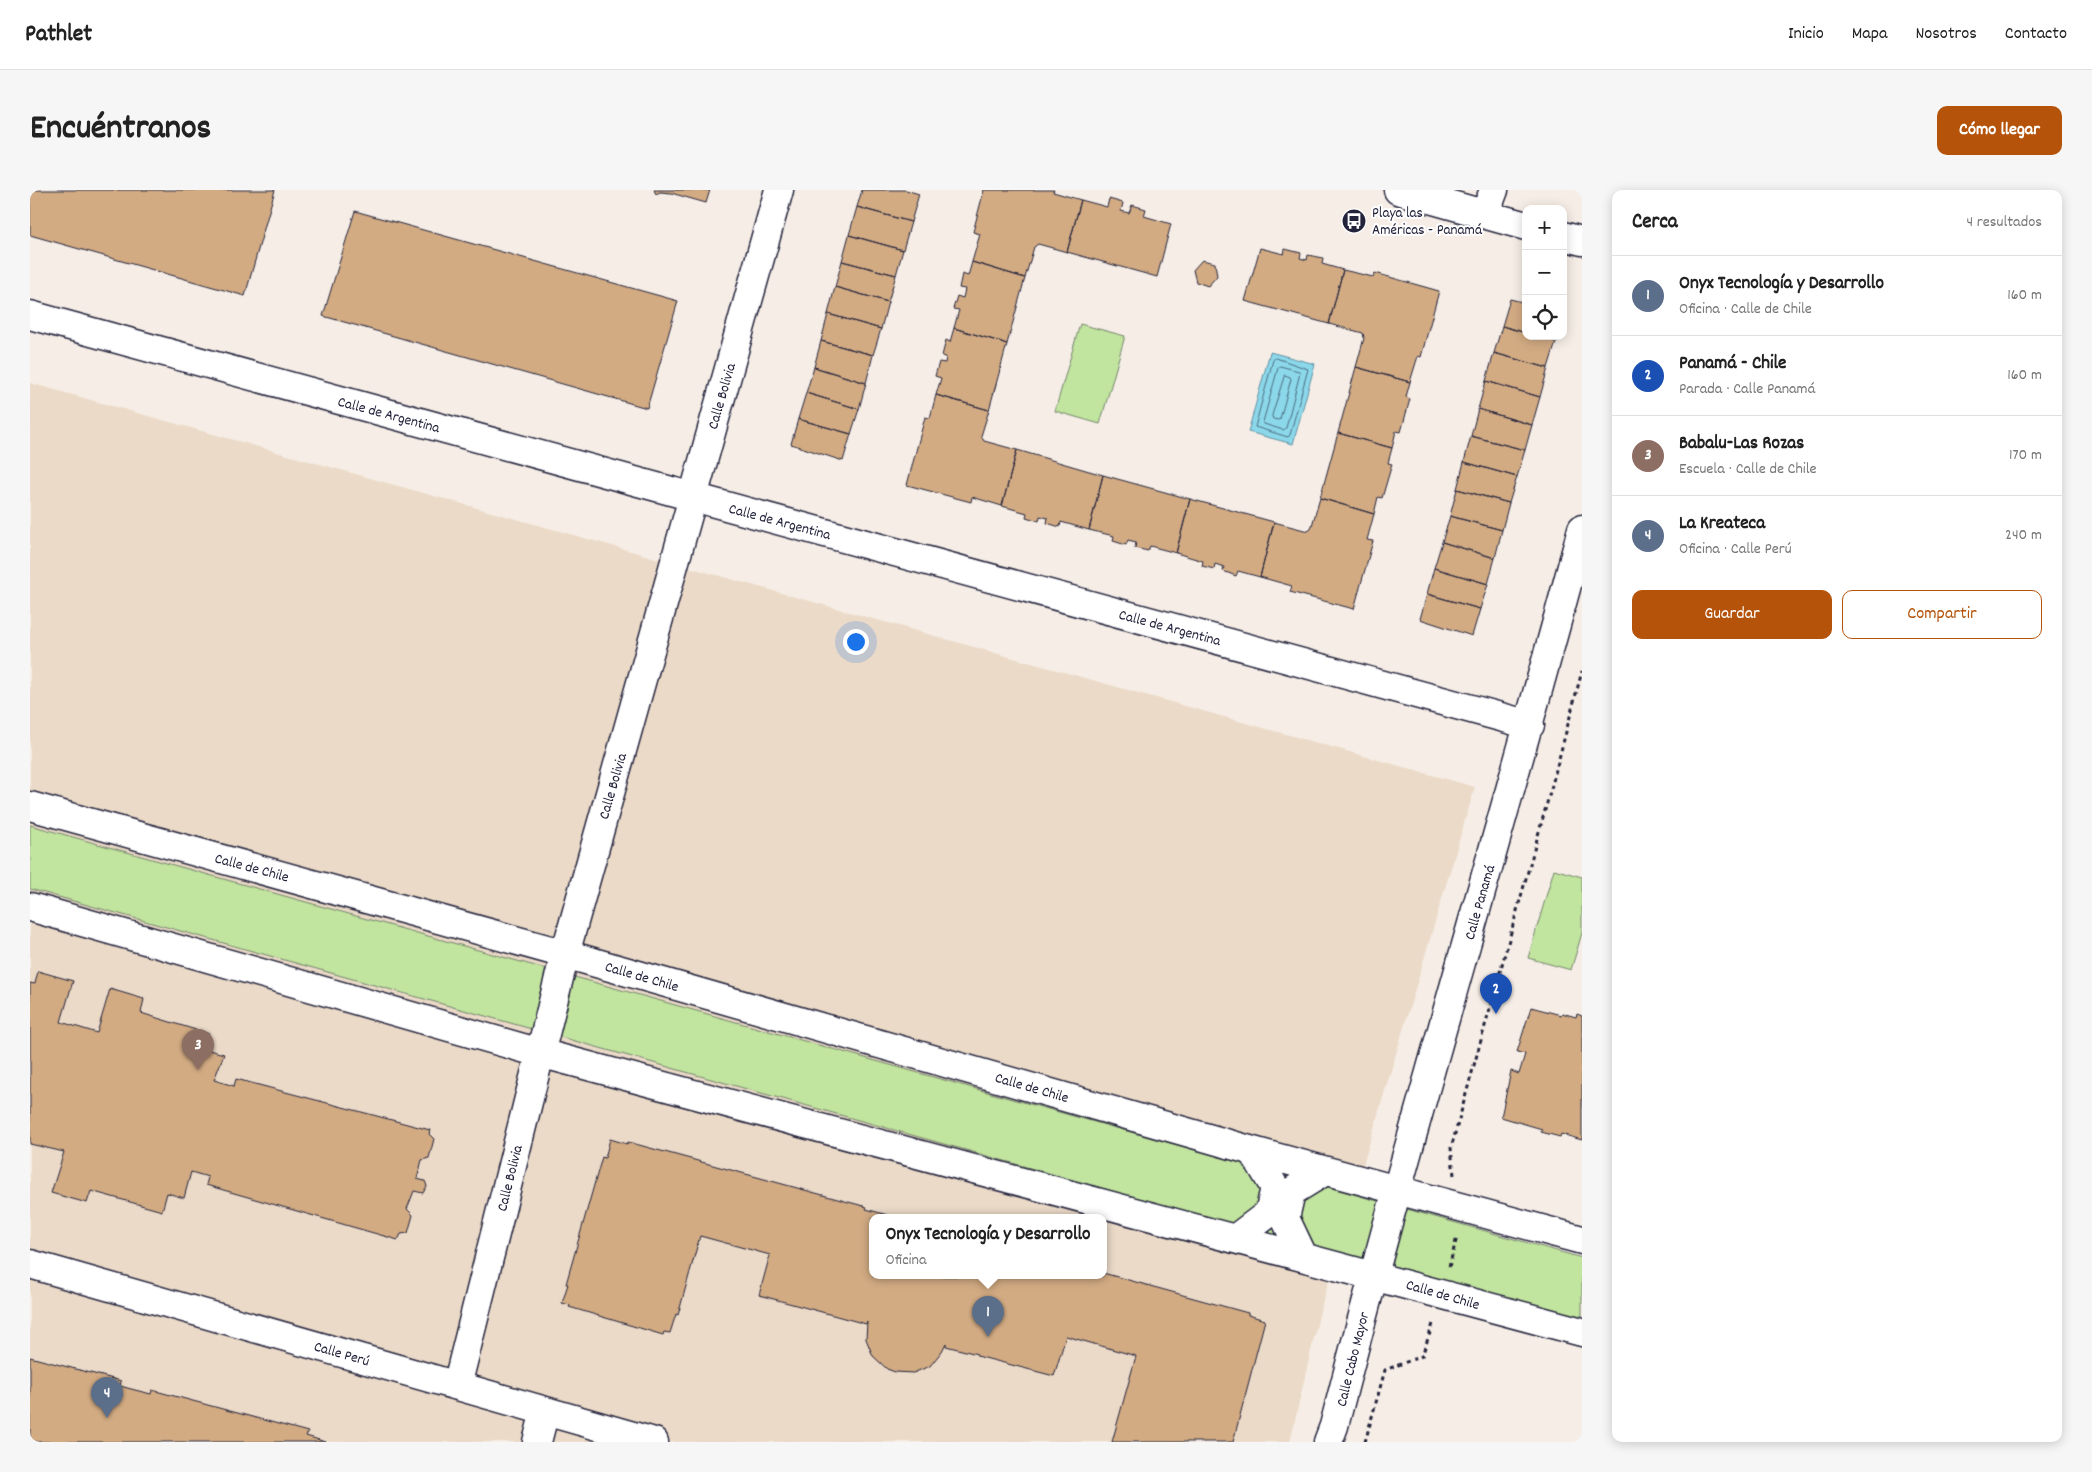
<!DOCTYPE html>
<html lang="es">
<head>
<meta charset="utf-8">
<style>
	body { margin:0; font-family:Dekko,sans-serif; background:#f6f6f6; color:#222 }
	.controls { position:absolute; right:15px; top:15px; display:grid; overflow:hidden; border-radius:10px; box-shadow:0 2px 12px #0003 }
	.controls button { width:45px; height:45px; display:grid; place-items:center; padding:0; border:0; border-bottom:1px solid #e0e0e0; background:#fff; color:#222; font:25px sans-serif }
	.you { position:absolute; left:825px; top:451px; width:18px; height:18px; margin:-12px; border:4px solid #fff; border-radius:50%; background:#1a73e8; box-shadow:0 0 0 8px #1a73e833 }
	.badge { display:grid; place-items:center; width:32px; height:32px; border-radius:50%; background:#b45309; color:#fff; font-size:16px; font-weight:700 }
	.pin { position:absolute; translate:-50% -41px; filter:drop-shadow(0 1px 2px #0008) }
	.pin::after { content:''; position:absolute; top:26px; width:18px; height:15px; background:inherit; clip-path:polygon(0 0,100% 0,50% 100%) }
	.popup { position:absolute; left:839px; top:1024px; width:238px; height:65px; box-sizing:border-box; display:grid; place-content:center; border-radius:10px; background:#fff; filter:drop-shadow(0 1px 4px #0005); font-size:16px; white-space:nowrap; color:#767676 }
	.popup b { font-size:19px; color:#222 }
	.popup::after { content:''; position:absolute; left:50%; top:100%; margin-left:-10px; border:10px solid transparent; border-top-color:#fff }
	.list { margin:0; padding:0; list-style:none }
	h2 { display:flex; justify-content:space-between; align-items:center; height:65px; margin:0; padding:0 20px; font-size:21px }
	h2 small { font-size:16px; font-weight:400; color:#767676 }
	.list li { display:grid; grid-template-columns:32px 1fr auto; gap:15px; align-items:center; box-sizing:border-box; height:80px; padding:0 20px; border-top:1px solid #e0e0e0 }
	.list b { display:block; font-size:19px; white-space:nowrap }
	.list p { margin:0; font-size:16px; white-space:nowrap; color:#767676 }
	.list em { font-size:16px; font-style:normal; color:#767676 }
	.actions { display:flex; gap:10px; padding:15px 20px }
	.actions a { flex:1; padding:11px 0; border:1px solid #b45309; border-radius:10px; text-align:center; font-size:18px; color:#b45309 }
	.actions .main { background:#b45309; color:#fff }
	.icon { flex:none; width:28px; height:28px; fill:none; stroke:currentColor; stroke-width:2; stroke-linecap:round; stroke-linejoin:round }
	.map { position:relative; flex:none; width:1552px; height:1252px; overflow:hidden; border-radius:10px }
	header { display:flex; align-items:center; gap:30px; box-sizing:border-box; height:70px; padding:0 25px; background:#fff; border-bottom:1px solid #e0e0e0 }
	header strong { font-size:24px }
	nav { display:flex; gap:28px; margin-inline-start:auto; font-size:18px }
	.intro { display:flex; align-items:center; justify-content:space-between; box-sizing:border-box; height:120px; padding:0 30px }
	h1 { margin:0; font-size:35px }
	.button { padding:12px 22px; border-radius:10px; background:#b45309; color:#fff; font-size:18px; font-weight:700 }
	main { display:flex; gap:30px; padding:0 30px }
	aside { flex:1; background:#fff; border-radius:10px; box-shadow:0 2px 12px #0003 }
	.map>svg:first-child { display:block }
</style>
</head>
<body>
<header>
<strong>Pathlet</strong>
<nav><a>Inicio</a><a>Mapa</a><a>Nosotros</a><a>Contacto</a></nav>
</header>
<div class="intro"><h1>Encuéntranos</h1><a class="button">Cómo llegar</a></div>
<main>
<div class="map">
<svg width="1552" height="1252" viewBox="0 0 1552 1252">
	<rect width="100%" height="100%" fill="#f6eee6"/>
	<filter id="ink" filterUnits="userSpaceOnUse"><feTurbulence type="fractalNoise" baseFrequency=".02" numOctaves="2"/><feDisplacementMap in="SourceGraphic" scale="10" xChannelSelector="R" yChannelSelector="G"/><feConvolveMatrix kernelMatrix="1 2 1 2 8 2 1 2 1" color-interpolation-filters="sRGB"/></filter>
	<g filter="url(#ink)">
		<path fill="#ebdac8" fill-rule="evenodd" d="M0,193L1445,597L1291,1117L1260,1252H0ZM843,1028H1073V1086H843Z"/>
		<path fill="#c1e49e" stroke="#72836c" d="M1050,134L1095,146L1070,234L1025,221Z
			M0,635L1552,1068V1132L0,699Z
			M1524,679L1552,687V743L1541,780L1498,768Z"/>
		<path fill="#8bd8ea" stroke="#618fa4" d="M1240,162L1285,174L1263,254L1218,242Z"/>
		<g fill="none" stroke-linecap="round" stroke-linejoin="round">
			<path stroke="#4c6b81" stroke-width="1" d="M1246,168L1278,179L1260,245L1258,247L1225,237L1243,170Z
				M1250,176L1269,181L1270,183L1256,238L1253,240L1234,234L1233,232L1248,178Z
				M1255,185L1260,187L1261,189L1250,229L1248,230L1243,229L1242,226Z"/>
		</g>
		<path fill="#d2ab83" stroke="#22223b" d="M0,0H245L215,106L0,45Z
			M624,0H680L676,13L641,3L630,2L626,4Z
			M832,0H876L889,4L881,32L827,17Z
			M954,0H1024L1023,2L1051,10L1037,62L1008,54L1004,57L995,88L942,72L950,44L943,42Z
			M1079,9L1093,13L1091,21L1099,23L1102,15L1116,19L1114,26L1141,34L1127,87L1037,62L1051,10L1077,17Z
			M827,17L881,32L873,60L819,45Z
			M325,21L648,111L617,218L293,126Z
			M819,45L873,60L866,85L812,71Z
			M1230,58L1254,64L1255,59L1271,63L1270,68L1277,70L1278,65L1293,68L1292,74L1313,80L1299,134L1215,111Z
			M1172,70L1185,73L1187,86L1178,96L1166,92L1163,80Z
			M812,71L866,85L858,112L805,97Z
			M942,72L995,88L977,154L924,138L929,120L923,119L927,106L933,108L935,99L929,98L932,84L938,86Z
			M1313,80L1343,87L1345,83L1409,101L1391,167L1388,166L1380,192L1326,177L1334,148L1333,143L1299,134Z
			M805,97L858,112L851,139L798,124Z
			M1480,109L1496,113V143L1472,136Z
			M798,124L851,139L843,165L791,151Z
			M1472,136L1496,143V146H1507L1526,152L1518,178L1464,163Z
			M924,138L977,154L959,220L906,205L911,188L905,186L909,172L915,173L916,167L912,166L916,150L920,152Z
			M791,151L843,165L836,193L784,177Z
			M1464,163L1518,178L1510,207L1456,191Z
			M784,177L836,193L829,219L776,203Z
			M1326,177L1380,192L1376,207L1380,209L1371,242L1366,241L1362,258L1308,243Z
			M1456,191L1510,207L1502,235L1448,219Z
			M776,203L829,219L821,244L768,229Z
			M906,205L959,220L951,246L954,251L987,260L972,316L942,307L941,312L877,295L895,227L900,228Z
			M1448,219L1502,235L1495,260L1441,246Z
			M768,229L821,244L813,271L761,254Z
			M1308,243L1362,258L1358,273L1362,274L1352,308L1348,307L1344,324L1290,308Z
			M1441,246L1495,260L1487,287L1434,272Z
			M987,260L1073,285L1059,340L1031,332L1030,337L1017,333L1018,328L1010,326L1009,331L996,327L997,323L972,316Z
			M1434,272L1487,287L1479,313L1427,299Z
			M1073,285L1160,309L1146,363L1120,356L1118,361L1105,358L1106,352L1098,350L1096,355L1083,351L1084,346L1059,340Z
			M1427,299L1479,313L1472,340L1420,326Z
			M1290,308L1344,324L1337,350L1343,351L1324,419L1260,402L1262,396L1230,387L1244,332L1278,341L1281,339Z
			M1160,309L1244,332L1230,387L1208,381L1206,386L1193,381L1194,377L1185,374L1184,379L1172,376L1173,371L1146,363Z
			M1420,326L1472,340L1465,368L1412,352Z
			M1412,352L1465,368L1458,394L1404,378Z
			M1404,378L1458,394L1450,419L1397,404Z
			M1397,404L1450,419L1442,446L1390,429Z
			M8,781L43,791L31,832L67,843L80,799L114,809L111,823L179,844L175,859L194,864L184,890L204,896L206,889L400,940L399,944L404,949L399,968L392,970L387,989L395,991L397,996L393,1003L384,1001L377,1019L383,1025L378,1043L371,1044L368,1050L176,995L178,987L161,982L154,1008L137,1003L132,1021L61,1001L57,1013L21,1003L34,962L0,954V793L5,794Z
			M1501,817L1531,825L1532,823L1546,827L1547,824L1552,826V950L1531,944L1530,947L1511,942L1512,939L1471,927L1481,881L1489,884L1495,864L1487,862Z
			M580,949L597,954L598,952L837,1017L836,1019L868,1028H843V1086H1073V1083L1218,1123V1125L1235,1130L1203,1252H1082L1106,1166L1036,1146L1024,1186L947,1166V1164L916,1156V1153L912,1161L900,1176L883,1183L865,1182L857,1179L843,1166L836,1149L837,1132L836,1134L729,1105L740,1065L670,1046L648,1125L646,1124L640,1143L634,1142L633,1145L539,1117L540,1115L532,1113L538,1094H536L572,967L575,968Z
			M0,1167L91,1191L90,1196L105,1200L121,1204L122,1200L278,1242L276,1246L296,1252H0Z"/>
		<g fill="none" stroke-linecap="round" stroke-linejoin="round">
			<defs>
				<path id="minor" d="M1368,0L1496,36
					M1455,24L1464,0
					M1533,46L1552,51
					M0,125L663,307L1500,535
					M0,616L535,764L1223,961L1552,1050
					M0,717L510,863L1552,1142
					M1206,1048L1239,1023L1245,998L1223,961
					M1273,1066L1255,1028L1261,1002L1295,981
					M0,1074L624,1252
					M427,1196L535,764L749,0
					M507,1252L515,1221
					M1298,1252L1304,1236C1381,935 1472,639 1552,339"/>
			</defs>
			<use href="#minor" stroke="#22223b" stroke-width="31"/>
			<path stroke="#22223b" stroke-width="3" stroke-dasharray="4 4" stroke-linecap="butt" d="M1424,985L1421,958L1522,595L1552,481
				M1419,1077L1427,1047
				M1335,1252L1355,1180L1392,1166L1404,1131"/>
			<use href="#minor" stroke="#fff" stroke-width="28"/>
		</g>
	</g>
	<defs>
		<symbol id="bus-disc" viewBox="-11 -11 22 22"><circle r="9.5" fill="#22223b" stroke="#fff"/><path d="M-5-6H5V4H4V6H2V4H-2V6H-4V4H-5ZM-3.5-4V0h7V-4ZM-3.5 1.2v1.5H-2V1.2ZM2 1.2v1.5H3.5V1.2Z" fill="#fff"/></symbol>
	</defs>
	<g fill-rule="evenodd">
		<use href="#bus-disc" x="1310" y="17" width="28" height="28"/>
	</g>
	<g text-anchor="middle" stroke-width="4" stroke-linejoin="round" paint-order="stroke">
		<g font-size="15" fill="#22223b" stroke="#fff" text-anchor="start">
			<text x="1342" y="27">Playa las<tspan x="1342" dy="17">Américas - Panamá</tspan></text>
		</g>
		<g font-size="15" fill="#22223b" stroke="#fff">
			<text transform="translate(691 206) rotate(-74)" y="5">Calle Bolivia</text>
			<text transform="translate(359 224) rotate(15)" y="5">Calle de Argentina</text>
			<text transform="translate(750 331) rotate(15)" y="5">Calle de Argentina</text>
			<text transform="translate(1140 437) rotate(15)" y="5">Calle de Argentina</text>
			<text transform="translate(582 596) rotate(-74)" y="5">Calle Bolivia</text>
			<text transform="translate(222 677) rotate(15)" y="5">Calle de Chile</text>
			<text transform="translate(1449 712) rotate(-74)" y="5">Calle Panamá</text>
			<text transform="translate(612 786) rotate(16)" y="5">Calle de Chile</text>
			<text transform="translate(1002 897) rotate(16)" y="5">Calle de Chile</text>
			<text transform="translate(479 988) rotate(-76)" y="5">Calle Bolivia</text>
			<text transform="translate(1413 1104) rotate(16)" y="5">Calle de Chile</text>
			<text transform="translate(312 1163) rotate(16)" y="5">Calle Perú</text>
			<text transform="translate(1322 1169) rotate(-76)" y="5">Calle Cabo Mayor</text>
		</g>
	</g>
</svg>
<div class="controls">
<button>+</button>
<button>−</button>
<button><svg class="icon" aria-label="locate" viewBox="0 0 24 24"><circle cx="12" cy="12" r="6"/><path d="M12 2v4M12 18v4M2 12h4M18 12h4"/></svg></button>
</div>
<div class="you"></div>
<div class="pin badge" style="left:958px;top:1147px;background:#5c6f8a">1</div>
<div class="popup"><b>Onyx Tecnología y Desarrollo</b>Oficina</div>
<div class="pin badge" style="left:1466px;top:824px;background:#1a4fb4">2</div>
<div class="pin badge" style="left:168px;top:880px;background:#8d6e63">3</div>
<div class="pin badge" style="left:77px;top:1228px;background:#5c6f8a">4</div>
</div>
<aside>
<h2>Cerca<small>4 resultados</small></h2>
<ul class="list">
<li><span class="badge" style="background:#5c6f8a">1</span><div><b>Onyx Tecnología y Desarrollo</b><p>Oficina · Calle de Chile</p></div><em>160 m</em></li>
<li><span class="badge" style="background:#1a4fb4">2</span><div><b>Panamá - Chile</b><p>Parada · Calle Panamá</p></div><em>160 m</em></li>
<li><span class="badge" style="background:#8d6e63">3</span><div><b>Babalu-Las Rozas</b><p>Escuela · Calle de Chile</p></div><em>170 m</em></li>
<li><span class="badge" style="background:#5c6f8a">4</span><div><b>La Kreateca</b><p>Oficina · Calle Perú</p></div><em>240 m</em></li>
</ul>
<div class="actions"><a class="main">Guardar</a><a>Compartir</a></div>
</aside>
</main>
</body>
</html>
